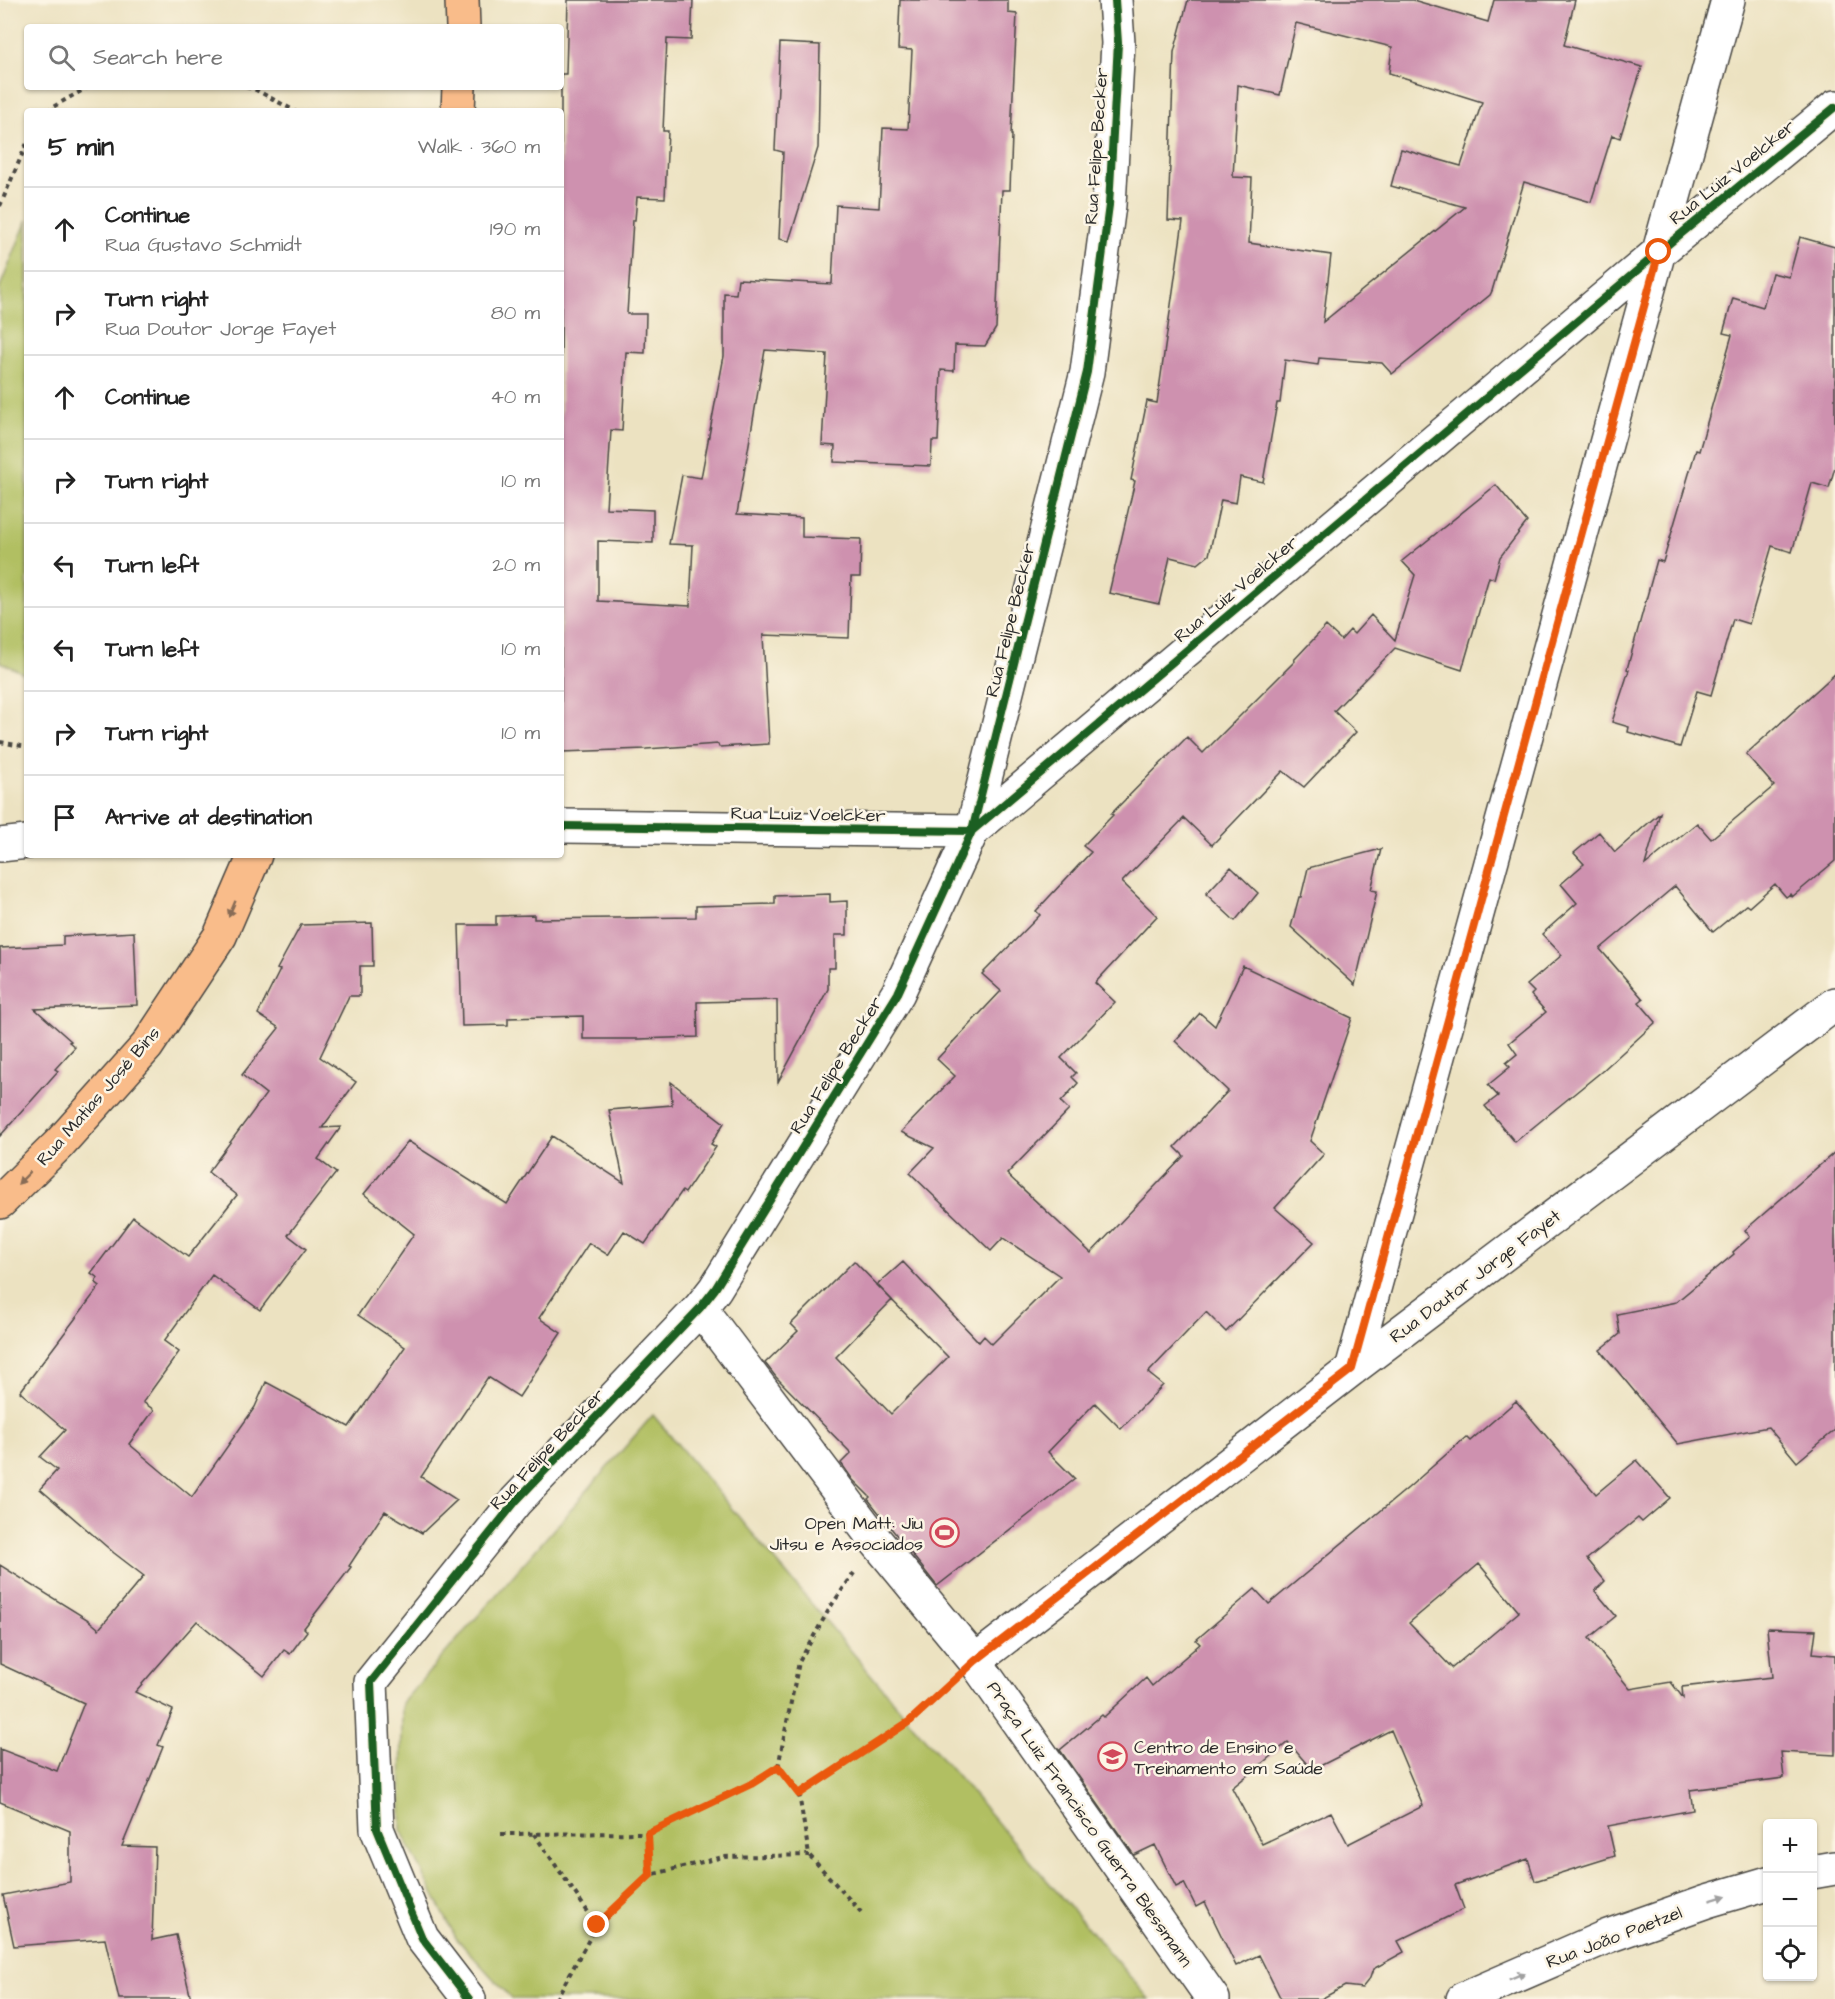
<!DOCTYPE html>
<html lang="en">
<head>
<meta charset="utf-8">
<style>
	body { margin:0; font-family:"Architects Daughter",sans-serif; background:#f2f2f2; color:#222 }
	.controls { position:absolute; right:18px; bottom:18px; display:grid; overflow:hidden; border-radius:6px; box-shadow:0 2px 4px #0004 }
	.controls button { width:54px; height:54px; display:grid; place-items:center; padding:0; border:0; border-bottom:2px solid #e0e0e0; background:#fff; color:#222; font:30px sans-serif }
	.stop { position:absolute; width:18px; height:18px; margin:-14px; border:4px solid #ea580c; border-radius:50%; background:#fff }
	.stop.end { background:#ea580c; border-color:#fff; box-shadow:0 2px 6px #0008 }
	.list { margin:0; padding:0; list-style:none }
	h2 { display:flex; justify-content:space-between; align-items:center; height:78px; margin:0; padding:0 24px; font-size:26px }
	h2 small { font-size:20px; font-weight:400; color:#767676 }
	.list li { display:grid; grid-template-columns:39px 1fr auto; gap:18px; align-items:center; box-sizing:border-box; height:84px; padding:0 24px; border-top:2px solid #e0e0e0 }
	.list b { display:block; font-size:22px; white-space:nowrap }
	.list p { margin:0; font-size:20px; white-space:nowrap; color:#767676 }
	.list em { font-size:20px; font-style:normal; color:#767676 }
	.icon { flex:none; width:33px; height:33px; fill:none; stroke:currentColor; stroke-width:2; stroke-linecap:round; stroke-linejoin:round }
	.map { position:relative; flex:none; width:1835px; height:1999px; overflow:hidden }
	.search { position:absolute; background:#fff; box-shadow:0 2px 4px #0004; left:24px; top:24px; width:540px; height:66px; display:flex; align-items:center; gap:15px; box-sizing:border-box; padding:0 21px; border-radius:6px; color:#767676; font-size:22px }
	.panel { position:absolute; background:#fff; box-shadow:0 2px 4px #0004; left:24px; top:108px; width:540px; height:750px; border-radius:6px }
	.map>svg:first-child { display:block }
</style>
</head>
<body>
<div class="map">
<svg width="1835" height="1999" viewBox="0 0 1835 1999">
	<rect width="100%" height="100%" fill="#fcf5e5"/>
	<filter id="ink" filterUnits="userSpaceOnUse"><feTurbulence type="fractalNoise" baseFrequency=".0167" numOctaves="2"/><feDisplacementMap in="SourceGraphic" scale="12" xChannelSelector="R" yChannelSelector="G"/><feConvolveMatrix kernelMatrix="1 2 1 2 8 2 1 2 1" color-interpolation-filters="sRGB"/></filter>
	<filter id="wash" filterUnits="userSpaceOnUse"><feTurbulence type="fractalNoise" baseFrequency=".008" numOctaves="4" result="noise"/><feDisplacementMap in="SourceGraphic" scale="24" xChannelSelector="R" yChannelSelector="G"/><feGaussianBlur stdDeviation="1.35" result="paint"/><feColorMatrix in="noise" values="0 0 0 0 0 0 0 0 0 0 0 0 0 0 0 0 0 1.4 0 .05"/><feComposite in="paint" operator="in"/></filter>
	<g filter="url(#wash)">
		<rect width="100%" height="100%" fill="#ece2c1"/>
		<path fill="#b1bf62" stroke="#6e7546" stroke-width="1.5" d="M27,220V675L0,662V287Z
			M653,1415L910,1721L1149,1999H512L456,1938L401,1830L402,1703Z"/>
		<g id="blocks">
			<path fill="#ce91af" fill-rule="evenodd" d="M568,0H693L691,40L667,39L663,131H668L665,198L637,197L635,220H633L627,314H646L645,353L626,352L622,431L611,430L606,508L653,510V543L598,541V601L690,606L693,545L669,544L682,475L701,478L724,356V293L736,294L738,279L832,284L836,205L879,208L883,128L908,129L912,50L898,49L900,0H1008V13L1017,14L1011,135H1012L1010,190H1002L996,328L985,346L955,345L954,371L941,370L938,441H932L931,466L834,462L835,446L822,445L827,354L765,350L737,514L802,518V537L861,539L860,577H851L849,638L763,635L769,744L719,747L718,744L646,749L561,752V74H566Z
				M1188,0H1413L1488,22L1494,0H1575L1564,45L1642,67L1620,138L1612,135L1591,202L1524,182L1492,291L1490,295L1392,374L1382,363L1319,358L1318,365L1285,360L1280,403H1277L1263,482L1240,477L1236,503L1221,500L1209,555L1198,564L1170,557L1159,604L1109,593L1135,481L1131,480L1147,401L1157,403L1183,221L1168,220L1174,52ZM1296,23L1392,47L1389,73L1482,102L1461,166L1401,149L1391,186L1465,207L1323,322L1331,255L1249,243L1252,178L1233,177L1238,85L1280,95Z
				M780,43L820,45L818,148L789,241L779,239L783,152L775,150Z
				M1800,237L1835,247V467L1829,488L1812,483L1792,552L1772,546L1749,624L1733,619L1711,695L1697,691L1680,747L1628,732L1629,727L1612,722L1629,670L1627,669L1657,560L1663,562L1696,450L1699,451L1732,335L1723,333L1733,298L1763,307L1772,273L1789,277Z
				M1496,485L1527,522L1500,557L1494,579L1489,577L1462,670L1395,648L1334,711L1356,732L1304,787L1283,771L1212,845L1184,818L1122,882L1157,916L1095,983L1115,1002L1061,1058L1076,1073L1072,1077L1078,1083L1061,1102L1069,1110L1007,1174L1091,1253L1184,1156L1175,1147L1228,1091L1175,1041L1200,1013L1215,1026L1243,966L1352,1018L1310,1141L1324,1154L1275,1208L1314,1242L1226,1332L1206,1312L1148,1373L1163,1385L1121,1429L1095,1403L1048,1452L1075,1479L937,1586L868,1499L870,1497L853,1480L841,1463L851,1453L776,1377L765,1363L798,1331L791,1324L854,1261L892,1300L836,1357L891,1414L948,1357L877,1285L903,1262L979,1342L984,1336L992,1344L1060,1276L1003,1238L991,1251L910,1173L934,1148L901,1132L955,1076L937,1059L1001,991L982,974L1040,915L1036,911L1091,852L1083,846L1113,815L1111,814L1187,737L1203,753L1295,661L1294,660L1326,626L1341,640L1350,630L1354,634L1371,615L1395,640L1415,575L1402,561Z
				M1835,674V861L1792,897L1790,894L1786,897L1775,884L1749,907L1746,905L1713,932L1675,886L1600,949L1643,999L1639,1002L1656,1022L1601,1072L1515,1142L1485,1106L1498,1096L1488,1085L1510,1067L1506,1063L1517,1054L1509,1043L1546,1012L1531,995L1534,992L1527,985L1562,955L1542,934L1577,903L1561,884L1584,864L1574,853L1599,832L1615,852L1660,813L1645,865L1697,823L1711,839L1774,786L1746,754Z
				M1381,849L1371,890L1377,891L1355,985L1291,927L1299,897H1301L1308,868Z
				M1231,867L1258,893L1235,921L1206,894Z
				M830,894V902L847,901V935H835V968H828V989L778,1082L777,1000L697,1002L698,1037L639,1039H583V1016L508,1018V1025L462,1026L459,925H496V916L534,915V919L696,917V906L775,904V896Z
				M372,923L373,966H360V996H349L320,1057L356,1082L322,1128L341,1127L318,1159L336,1173L288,1235L306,1249L260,1310L212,1275L164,1341L179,1352L143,1402L154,1410L129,1444L192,1497L255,1407L266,1382L349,1427L405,1347L358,1315L414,1234L364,1194L408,1141L507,1204L552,1136L624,1183L609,1110L672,1105L671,1082L724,1123L711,1144L716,1147L685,1193L682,1191L645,1244L624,1231L608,1255L589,1243L539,1318L561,1333L519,1397L488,1377L421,1477L457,1500L422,1533L385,1511L349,1566L351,1567L304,1628L307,1631L290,1654L284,1650L264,1676L197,1621L135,1692L173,1710L158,1745L163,1747L122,1846L155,1847L152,1940L176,1935L191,1999H119L105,1939L14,1946L3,1895L70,1882V1831L0,1802V1749L57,1771L84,1703L0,1664V1565L87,1619L99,1629L144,1576L114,1553L40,1489L57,1470L40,1457L65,1430L20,1392L100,1286L95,1282L98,1278L91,1273L133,1217L188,1257L237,1195L208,1172L266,1094L242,1075L279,1028L258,1014L280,970L277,969L301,925Z
				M134,932L137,1005L35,1009L71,1041L69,1042L75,1047L55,1069L58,1071L0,1136V948L63,945V936Z
				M1835,1152V1430L1797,1462L1768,1427L1678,1444L1600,1350L1620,1334L1617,1314L1676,1302L1734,1254L1733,1252L1750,1237L1745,1230Z
				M1516,1401L1596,1494L1637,1460L1670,1498L1642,1522L1638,1518L1587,1559L1605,1581L1595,1591L1616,1616L1589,1638L1630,1689L1671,1682L1683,1698L1682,1687L1772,1677L1767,1628L1816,1630L1813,1653L1835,1655V1755L1781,1752L1784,1778L1690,1790L1693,1810L1608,1826L1615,1856L1535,1881L1528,1859L1455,1885L1464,1909L1398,1941L1404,1952L1373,1969L1370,1978L1362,1988L1345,1986L1321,1999H1281L1259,1955L1236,1966L1205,1902L1196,1907L1184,1883L1176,1887L1155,1845L1134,1855L1060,1750L1102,1715L1104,1717L1146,1678L1152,1686L1200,1644L1196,1640L1255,1589L1269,1604L1408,1488L1466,1437L1470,1441ZM1479,1564L1519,1612L1452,1668L1409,1623ZM1391,1730L1423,1806L1348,1844L1331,1812L1262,1844L1232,1788L1288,1742L1312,1770Z"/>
		</g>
	</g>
	<g filter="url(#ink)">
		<use href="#blocks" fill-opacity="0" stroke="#484642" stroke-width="1.5"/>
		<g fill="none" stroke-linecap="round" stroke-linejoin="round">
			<defs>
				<path id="minor" d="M561,826L972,831L1659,252L1835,107
					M0,845L27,842
					M700,1308L876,1541L975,1661L1213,1999
					M1352,1369L1728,0
					M975,1661L1352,1369L1835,1004
					M1812,1872L1835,1868
					M469,1999L422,1938L377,1829L371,1682L516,1501L700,1308L715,1289L898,993L972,831L1087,372L1109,205L1118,43L1115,0
					M1463,1999L1608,1936L1707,1901L1768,1883"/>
				<path id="major" d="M462,0L463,27
					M458,111L459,87
					M0,1202L59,1144L147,1046L220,936L255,855"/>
			</defs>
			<use href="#minor" stroke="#484642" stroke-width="36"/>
			<use href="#major" stroke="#484642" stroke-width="36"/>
			<path stroke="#484642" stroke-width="4" stroke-dasharray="4.5 4.5" stroke-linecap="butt" d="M246,87L256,90L295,111
				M46,111L88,87
				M0,206L27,143
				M0,742L27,747
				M854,1573L831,1606L799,1662L778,1767L799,1794L910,1721L949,1685
				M799,1794L809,1855L861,1912
				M501,1834L648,1833
				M534,1834L597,1925
				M650,1875L648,1833L751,1784L778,1767
				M556,1999L597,1925L650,1875L723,1857L809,1855"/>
			<use href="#minor" stroke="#fff" stroke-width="33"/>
			<use href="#major" stroke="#f9bc8a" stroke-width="33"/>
			<defs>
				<path id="cycleway" d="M561,826L972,831L1659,252L1835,107
					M469,1999L422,1938L377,1829L371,1682L516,1501L700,1308L715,1289L898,993L972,831L1087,372L1109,205L1118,43L1115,0"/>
			</defs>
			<use href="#cycleway" stroke="#fcf5e5" stroke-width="11"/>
			<use href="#cycleway" stroke="#1b5e20" stroke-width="8"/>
		</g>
		<defs><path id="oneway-solid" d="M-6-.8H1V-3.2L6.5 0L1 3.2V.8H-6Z" transform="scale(1.5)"/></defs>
		<g fill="#886c56">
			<use href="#oneway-solid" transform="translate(232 909) rotate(113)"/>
			<use href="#oneway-solid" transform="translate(24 1178) rotate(135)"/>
		</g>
		<g fill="#a0a0a0">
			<use href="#oneway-solid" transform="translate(1718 1898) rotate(-17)"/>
			<use href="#oneway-solid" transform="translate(1517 1976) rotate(-23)"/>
		</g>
	</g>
	<g fill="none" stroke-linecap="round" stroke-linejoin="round" filter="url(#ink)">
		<path stroke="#ea580c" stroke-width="8" d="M597,1925L650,1875L648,1833L751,1784L778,1767L799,1794L910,1721L975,1661L1352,1369L1659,252"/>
	</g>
	<defs>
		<symbol id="stadium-ring" viewBox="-11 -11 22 22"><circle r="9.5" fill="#fcf5e5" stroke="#d1495b" stroke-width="1.5"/><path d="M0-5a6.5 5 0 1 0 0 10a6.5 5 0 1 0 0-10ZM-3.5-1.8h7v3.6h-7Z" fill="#d1495b"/></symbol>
		<symbol id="school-ring" viewBox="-11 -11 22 22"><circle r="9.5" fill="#fcf5e5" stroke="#d1495b" stroke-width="1.5"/><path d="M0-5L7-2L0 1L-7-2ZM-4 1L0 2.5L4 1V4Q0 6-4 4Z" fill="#d1495b"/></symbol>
	</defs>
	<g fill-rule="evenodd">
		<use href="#stadium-ring" x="928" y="1516" width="33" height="33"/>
		<use href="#school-ring" x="1096" y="1740" width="33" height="33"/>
	</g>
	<g text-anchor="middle" stroke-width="5" stroke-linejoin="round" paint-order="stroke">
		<g font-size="18" fill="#2b2b2b" stroke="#fcf5e5">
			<text transform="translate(1096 146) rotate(-86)" y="6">Rua Felipe Becker</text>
			<text transform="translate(1732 172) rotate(-39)" y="6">Rua Luiz Voelcker</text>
			<text transform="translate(1236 589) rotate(-40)" y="6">Rua Luiz Voelcker</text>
			<text transform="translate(1010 620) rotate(-76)" y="6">Rua Felipe Becker</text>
			<text transform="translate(808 814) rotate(1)" y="6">Rua Luiz Voelcker</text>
			<text transform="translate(836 1065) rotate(-58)" y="6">Rua Felipe Becker</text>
			<text transform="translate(98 1096) rotate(-49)" y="6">Rua Matias José Bins</text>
			<text transform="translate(1475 1276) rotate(-37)" y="6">Rua Doutor Jorge Fayet</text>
			<text transform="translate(547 1449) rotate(-47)" y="6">Rua Felipe Becker</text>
			<text transform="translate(1090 1824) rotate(55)" y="6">Praça Luiz Francisco Guerra Blessmann</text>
			<text transform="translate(1614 1937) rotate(-21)" y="6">Rua João Paetzel</text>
		</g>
		<g font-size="18" fill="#2b2b2b" stroke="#fcf5e5" text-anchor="end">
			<text x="923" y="1529">Open Matt: Jiu<tspan x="923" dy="21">Jitsu e Associados</tspan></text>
			<text x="1134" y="1753" text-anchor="start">Centro de Ensino e<tspan x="1134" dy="21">Treinamento em Saúde</tspan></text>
		</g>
	</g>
</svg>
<div class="controls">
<button>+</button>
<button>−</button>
<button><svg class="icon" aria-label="locate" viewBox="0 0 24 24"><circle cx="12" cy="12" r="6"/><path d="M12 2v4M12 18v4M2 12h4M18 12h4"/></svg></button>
</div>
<div class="stop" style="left:1659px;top:252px"></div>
<div class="stop end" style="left:597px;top:1925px"></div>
<div class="search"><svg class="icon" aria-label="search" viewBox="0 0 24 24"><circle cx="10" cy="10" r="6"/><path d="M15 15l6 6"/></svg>Search here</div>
<section class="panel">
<h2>5 min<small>Walk · 360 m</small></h2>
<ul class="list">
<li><svg class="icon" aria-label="ahead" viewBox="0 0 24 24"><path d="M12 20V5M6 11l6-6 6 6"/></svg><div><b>Continue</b><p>Rua Gustavo Schmidt</p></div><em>190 m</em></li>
<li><svg class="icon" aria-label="right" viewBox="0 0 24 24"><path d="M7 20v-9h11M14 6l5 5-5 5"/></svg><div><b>Turn right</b><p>Rua Doutor Jorge Fayet</p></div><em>80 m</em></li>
<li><svg class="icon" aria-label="ahead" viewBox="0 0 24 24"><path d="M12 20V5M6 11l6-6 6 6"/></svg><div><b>Continue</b></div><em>40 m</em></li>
<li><svg class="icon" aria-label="right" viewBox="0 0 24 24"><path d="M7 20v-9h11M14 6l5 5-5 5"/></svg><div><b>Turn right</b></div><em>10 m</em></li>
<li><svg class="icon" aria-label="left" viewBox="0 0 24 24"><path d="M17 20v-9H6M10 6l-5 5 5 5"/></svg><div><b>Turn left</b></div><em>20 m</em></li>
<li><svg class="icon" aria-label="left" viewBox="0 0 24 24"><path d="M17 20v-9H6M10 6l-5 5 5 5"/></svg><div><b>Turn left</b></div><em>10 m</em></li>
<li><svg class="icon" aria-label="right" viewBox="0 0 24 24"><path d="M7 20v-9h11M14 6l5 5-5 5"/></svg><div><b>Turn right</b></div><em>10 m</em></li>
<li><svg class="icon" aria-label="arrive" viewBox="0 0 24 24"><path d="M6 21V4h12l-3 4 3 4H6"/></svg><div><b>Arrive at destination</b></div></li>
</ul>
</section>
</div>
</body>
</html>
